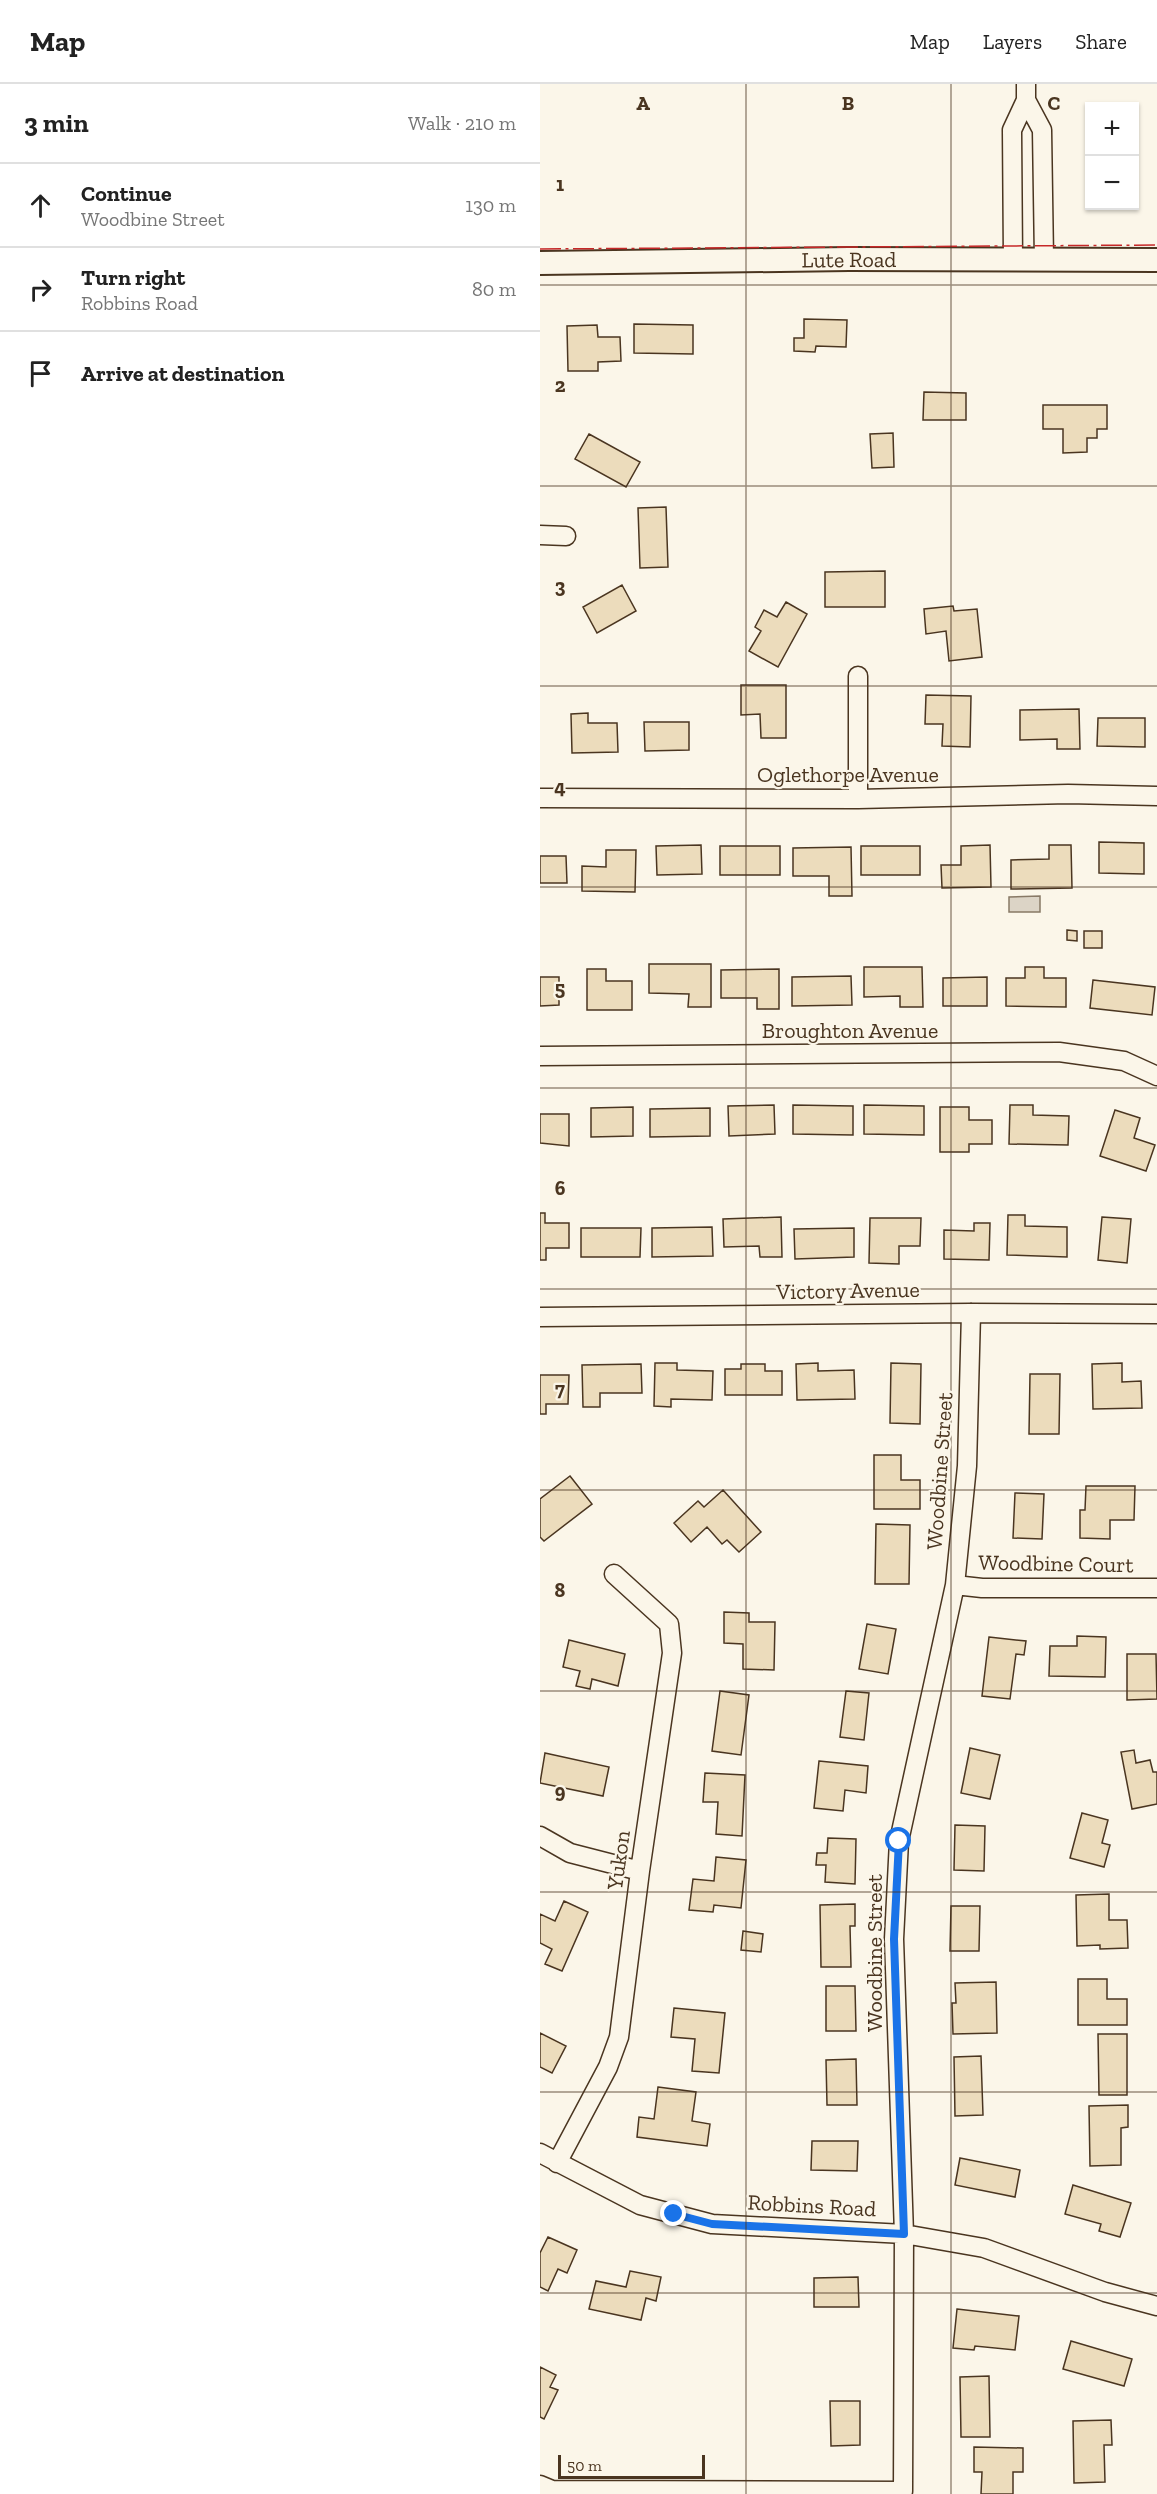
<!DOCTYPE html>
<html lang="en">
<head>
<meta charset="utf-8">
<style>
	body { margin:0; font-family:"Zilla Slab",serif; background:#f6f6f6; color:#222 }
	.controls { position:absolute; right:18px; top:18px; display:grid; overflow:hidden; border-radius:0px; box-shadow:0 2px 4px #0004 }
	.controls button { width:54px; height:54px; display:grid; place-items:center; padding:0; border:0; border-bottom:2px solid #e0e0e0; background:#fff; color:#222; font:30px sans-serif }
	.scale { position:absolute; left:18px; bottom:15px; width:147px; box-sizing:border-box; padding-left:6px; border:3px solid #4a3520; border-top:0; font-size:16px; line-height:21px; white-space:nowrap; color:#4a3520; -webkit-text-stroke:4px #fbf6e9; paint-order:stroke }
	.stop { position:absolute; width:18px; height:18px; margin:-14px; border:4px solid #1a73e8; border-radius:50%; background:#fff }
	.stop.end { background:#1a73e8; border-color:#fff; box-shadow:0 2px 6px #0008 }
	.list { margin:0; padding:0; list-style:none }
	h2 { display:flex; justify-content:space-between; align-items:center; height:78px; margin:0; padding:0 24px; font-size:26px }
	h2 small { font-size:20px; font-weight:400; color:#767676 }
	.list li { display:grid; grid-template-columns:39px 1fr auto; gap:18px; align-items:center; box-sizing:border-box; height:84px; padding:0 24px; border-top:2px solid #e0e0e0 }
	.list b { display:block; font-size:22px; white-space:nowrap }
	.list p { margin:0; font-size:20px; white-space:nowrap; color:#767676 }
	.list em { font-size:20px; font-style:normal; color:#767676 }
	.icon { flex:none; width:33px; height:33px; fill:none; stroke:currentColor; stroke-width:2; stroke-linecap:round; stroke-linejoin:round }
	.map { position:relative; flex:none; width:617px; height:2410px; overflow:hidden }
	header { display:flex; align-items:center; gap:36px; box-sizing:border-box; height:84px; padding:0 30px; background:#fff; border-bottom:2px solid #e0e0e0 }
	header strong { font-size:28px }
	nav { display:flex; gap:33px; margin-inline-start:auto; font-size:21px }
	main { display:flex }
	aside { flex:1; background:#fff }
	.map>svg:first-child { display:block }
</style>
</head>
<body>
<header>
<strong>Map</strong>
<nav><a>Map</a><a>Layers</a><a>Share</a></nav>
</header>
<main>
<aside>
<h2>3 min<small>Walk · 210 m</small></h2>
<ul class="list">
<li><svg class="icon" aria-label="ahead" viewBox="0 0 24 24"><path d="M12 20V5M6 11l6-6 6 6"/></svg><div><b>Continue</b><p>Woodbine Street</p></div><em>130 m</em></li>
<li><svg class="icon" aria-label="right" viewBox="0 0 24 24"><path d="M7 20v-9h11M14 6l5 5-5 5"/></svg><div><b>Turn right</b><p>Robbins Road</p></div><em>80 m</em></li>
<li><svg class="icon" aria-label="arrive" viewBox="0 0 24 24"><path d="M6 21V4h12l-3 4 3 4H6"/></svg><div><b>Arrive at destination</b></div></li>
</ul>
</aside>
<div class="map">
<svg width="617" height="2410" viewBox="0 0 617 2410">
	<rect width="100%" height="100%" fill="#fbf6e9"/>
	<path fill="#dcd4c6" stroke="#887966" stroke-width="1.5" d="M500,812V828H469V813Z"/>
	<path fill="#ecdcbc" stroke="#4a3520" stroke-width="1.5" d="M264,235L307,236L306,263L276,262L275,268L254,267V254H264Z
		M94,240L153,241V270L94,269Z
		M57,241L58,253H80L81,277L58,278V287H28L27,242Z
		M384,308L426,309V336H383Z
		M503,321H567V345H557V354H547V368L523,369V345H503Z
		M353,349L354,383L332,384L330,350Z
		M49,350L100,378L86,403L35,375Z
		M126,423L128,483L100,484L98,424Z
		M345,487V523H285V488Z
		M82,501L96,527L57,549L43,523Z
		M246,518L267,530L238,583L209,567L221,547L215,543L224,526L237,533Z
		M413,522L414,527L437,525L442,573L409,577L406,547L386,550L384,525Z
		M201,601H246V654H221L220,630L201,631Z
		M386,611L431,612L430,663L402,662L403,640H385Z
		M539,625L540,665H517V655L480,656V626Z
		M48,629V639H77L78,668L32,669L31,630Z
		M558,634H605V663L557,662Z
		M104,638H149V666L105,667Z
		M559,758L604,759V790L559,789Z
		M161,761L162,790L117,791L116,762Z
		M450,761L451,803L402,804L401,781H421V762Z
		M509,761H531L532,804L471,805V776L509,775Z
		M180,762H240V791H180Z
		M321,762H380V791H321Z
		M311,763L312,812H289V792H253V764Z
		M66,766H96L95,808L42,807V782L66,783Z
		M0,772H26L27,799H0Z
		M527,846L537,847V857L527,856Z
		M544,847H562V864H544Z
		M109,880H171V923H148L149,910L109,909Z
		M324,883H382L383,923H360V912L324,913Z
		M485,883H504V894H526V923L466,922V894H485Z
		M47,885H66V897H92V926H47Z
		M239,885V925H217V914H181V886Z
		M311,892L312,921L252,922V893Z
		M0,893H19V921L0,922Z
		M447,893V922H403V894Z
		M553,896L615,903L612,931L550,924Z
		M234,1021L235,1050L189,1052L188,1022Z
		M253,1021L313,1022V1051L253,1050Z
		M324,1021L384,1022V1051L324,1050Z
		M470,1021H493V1031L529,1032L528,1061L469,1060Z
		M93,1023V1052L51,1053V1024Z
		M400,1023H429V1036H452V1060H429V1068H400Z
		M170,1024V1052L110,1053V1025Z
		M575,1026L600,1034L594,1054L615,1061L606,1087L560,1072Z
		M0,1030H29V1062L0,1059Z
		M0,1129H5V1139H29V1164H6V1176H0Z
		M468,1131H485V1142L527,1143V1173L467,1171Z
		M241,1133L242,1173H220L219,1162L184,1163L183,1135Z
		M562,1133L591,1135L587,1179L558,1176Z
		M330,1134H381L380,1162H359V1180L329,1179Z
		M434,1139H450L449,1176L404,1175V1146L434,1147Z
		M172,1143L173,1172L112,1173V1144Z
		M41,1144H101L100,1173H41Z
		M314,1144V1173L255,1175L254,1145Z
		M115,1279H137V1286L173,1287L172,1316L131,1315V1323L114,1322Z
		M278,1279V1287L314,1286L315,1315L257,1316L256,1280Z
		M351,1279L381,1280L380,1340L350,1339Z
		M582,1279V1298L601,1297L602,1324L553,1325L552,1280Z
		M101,1280L102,1309H60V1323H43L42,1281Z
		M201,1280H225V1287H242V1311H185V1285H201Z
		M490,1290H520L519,1350H489Z
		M0,1291H29L28,1320H6V1330H0Z
		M334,1371H361V1396H380V1425H334Z
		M30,1392L52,1420L4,1457L0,1453V1415Z
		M546,1402H595L594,1436H570V1455L540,1454V1426H545Z
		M183,1406L221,1448L199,1468L187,1456L182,1460L167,1443L151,1458L134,1439L158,1417L164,1423Z
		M475,1409L504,1410L502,1455L473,1454Z
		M336,1440L370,1441L369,1500H335Z
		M184,1528L209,1529V1538H235L234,1586L203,1585V1560L184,1559Z
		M327,1540L356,1545L348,1590L319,1585Z
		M537,1552L566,1553L565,1593L509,1592L510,1562H537Z
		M449,1553L486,1557L484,1571L476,1570L470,1615L442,1612Z
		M29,1556L85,1570L78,1602L52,1595L50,1605L36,1602L40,1587L23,1583Z
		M587,1570H616L617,1615L587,1616Z
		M180,1607L209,1611L201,1671L172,1667Z
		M306,1607L329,1609L324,1656L300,1653Z
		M430,1664L460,1671L450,1715L421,1709Z
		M594,1666L596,1679L610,1676L613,1688H617V1720L592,1725L581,1668Z
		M5,1669L69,1683L63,1712L0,1699Z
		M279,1677L328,1682L326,1709L305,1706L303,1727L274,1724Z
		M165,1689L205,1691L202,1752L176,1750L178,1718H163Z
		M542,1729L568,1736L562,1759L570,1761L564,1783L530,1774Z
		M415,1741L445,1742L444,1787L414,1786Z
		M288,1754L316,1755L315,1800L285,1798L286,1781H276L277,1769H287Z
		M176,1773L206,1776L201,1824L174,1821L173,1828L149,1826L153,1795L174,1797Z
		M569,1810V1836H587L588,1864L560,1865V1861L537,1862L536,1811Z
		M24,1817L48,1828L22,1887L5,1880L12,1865L0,1859V1830L15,1837Z
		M315,1820V1842H310L311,1883H281L280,1821Z
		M411,1822H440L439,1867H410Z
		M203,1847L223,1850L221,1868L201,1866Z
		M538,1895H567V1915H587V1941H538Z
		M456,1898L457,1949L413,1950L412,1919H416L415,1899Z
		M286,1902H315L316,1947H286Z
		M134,1924L185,1929L179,1989L152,1987L155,1955L131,1953Z
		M0,1949L26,1962L12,1989L0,1983Z
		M558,1950H587V2011H559Z
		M441,1972L443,2031L415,2032L414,1973Z
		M316,1975L317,2021H287L286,1976Z
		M118,2003L156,2008L152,2037L170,2040L167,2062L97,2053L99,2033L114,2035Z
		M588,2021V2043L581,2044V2081L550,2082L549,2022Z
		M272,2057H318L317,2087L271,2086Z
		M420,2074L480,2086L475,2113L415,2101Z
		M533,2101L591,2119L580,2153L559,2147L561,2140L525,2130Z
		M8,2153L37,2166L27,2189L18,2185L8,2207L0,2203V2169Z
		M90,2187L121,2193L116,2217L106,2214L101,2236L49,2225L56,2197L86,2203Z
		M318,2193L319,2223H274V2194Z
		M417,2225L479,2232L475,2266L435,2262L434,2266L413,2264Z
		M531,2257L592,2275L584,2302L523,2285Z
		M0,2283L16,2291L10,2303L18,2306L4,2335L0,2333Z
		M449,2292L450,2353H421L420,2293Z
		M290,2317H320V2361L291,2362Z
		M571,2336L572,2361H564L565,2398L534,2399L533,2337Z
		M434,2363L483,2364V2388H473V2410H441L442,2388H434Z"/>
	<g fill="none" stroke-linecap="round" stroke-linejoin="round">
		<defs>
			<path id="minor" d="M486,16L502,46L504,175
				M473,175L472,46L486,16V0
				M0,451L26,452
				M318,592V715
				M0,714L318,715L528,710L617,712
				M0,972L519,968L584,977L617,992
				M0,1233L431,1229L617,1230
				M415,1501L442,1504H617
				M0,1752L30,1769L100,1787
				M0,2069L100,2121L172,2140L364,2150L444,2164L565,2208L617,2222
				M17,2079L68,1983L79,1953L100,1787L132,1569L129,1540L74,1490
				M0,2401L12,2406L363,2407L364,2150L354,1855L359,1757L415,1501L427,1382L431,1229"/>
			<g id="tertiary">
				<path id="s1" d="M0,179L309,175L617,176"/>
			</g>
		</defs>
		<use href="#minor" stroke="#4a3520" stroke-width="21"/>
		<use href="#tertiary" stroke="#4a3520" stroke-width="26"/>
		<use href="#minor" stroke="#fbf6e9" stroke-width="18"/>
		<use href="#tertiary" stroke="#fbf6e9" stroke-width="22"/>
		<path stroke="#c62828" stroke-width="1.5" stroke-dasharray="21 4.5 3 4.5" stroke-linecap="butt" d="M0,165L617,161"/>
	</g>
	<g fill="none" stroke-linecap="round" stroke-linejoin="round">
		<path stroke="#1a73e8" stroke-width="8" d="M134,2130L172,2140L364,2150L354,1855L359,1757"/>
	</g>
	<path fill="none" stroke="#4a3520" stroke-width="1.5" stroke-opacity="0.55" d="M206,0V2410M411,0V2410M0,201H617M0,402H617M0,602H617M0,803H617M0,1004H617M0,1205H617M0,1406H617M0,1607H617M0,1808H617M0,2008H617M0,2209H617"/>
	<g text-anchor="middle" stroke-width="4.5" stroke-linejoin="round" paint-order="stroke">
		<g font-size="22" fill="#4a3520" stroke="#fbf6e9">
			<text dy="8" stroke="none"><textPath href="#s1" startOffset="309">Lute Road</textPath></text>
			<text x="308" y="698">Oglethorpe Avenue</text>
			<text x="310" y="954">Broughton Avenue</text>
			<text transform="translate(308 1206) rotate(-1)" y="8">Victory Avenue</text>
			<text transform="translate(399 1387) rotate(-86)" y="8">Woodbine Street</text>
			<text transform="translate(516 1479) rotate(1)" y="8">Woodbine Court</text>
			<text transform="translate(78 1776) rotate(-82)" y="8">Yukon</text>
			<text transform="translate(334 1869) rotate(-90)" y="8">Woodbine Street</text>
			<text transform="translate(272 2121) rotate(3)" y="8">Robbins Road</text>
		</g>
	</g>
	<g font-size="20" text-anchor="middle" font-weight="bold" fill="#4a3520" stroke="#fbf6e9" stroke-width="4.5" stroke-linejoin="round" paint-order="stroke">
		<text x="103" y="26">A</text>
		<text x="308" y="26">B</text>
		<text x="514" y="26">C</text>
		<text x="20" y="107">1</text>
		<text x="20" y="308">2</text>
		<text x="20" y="509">3</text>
		<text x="20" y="710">4</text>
		<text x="20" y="911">5</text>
		<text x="20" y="1111">6</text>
		<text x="20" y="1312">7</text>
		<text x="20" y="1513">8</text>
		<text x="20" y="1714">9</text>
	</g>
</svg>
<div class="controls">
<button>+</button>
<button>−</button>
</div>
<div class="scale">50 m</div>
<div class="stop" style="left:359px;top:1757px"></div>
<div class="stop end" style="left:134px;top:2130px"></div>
</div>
</main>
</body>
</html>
